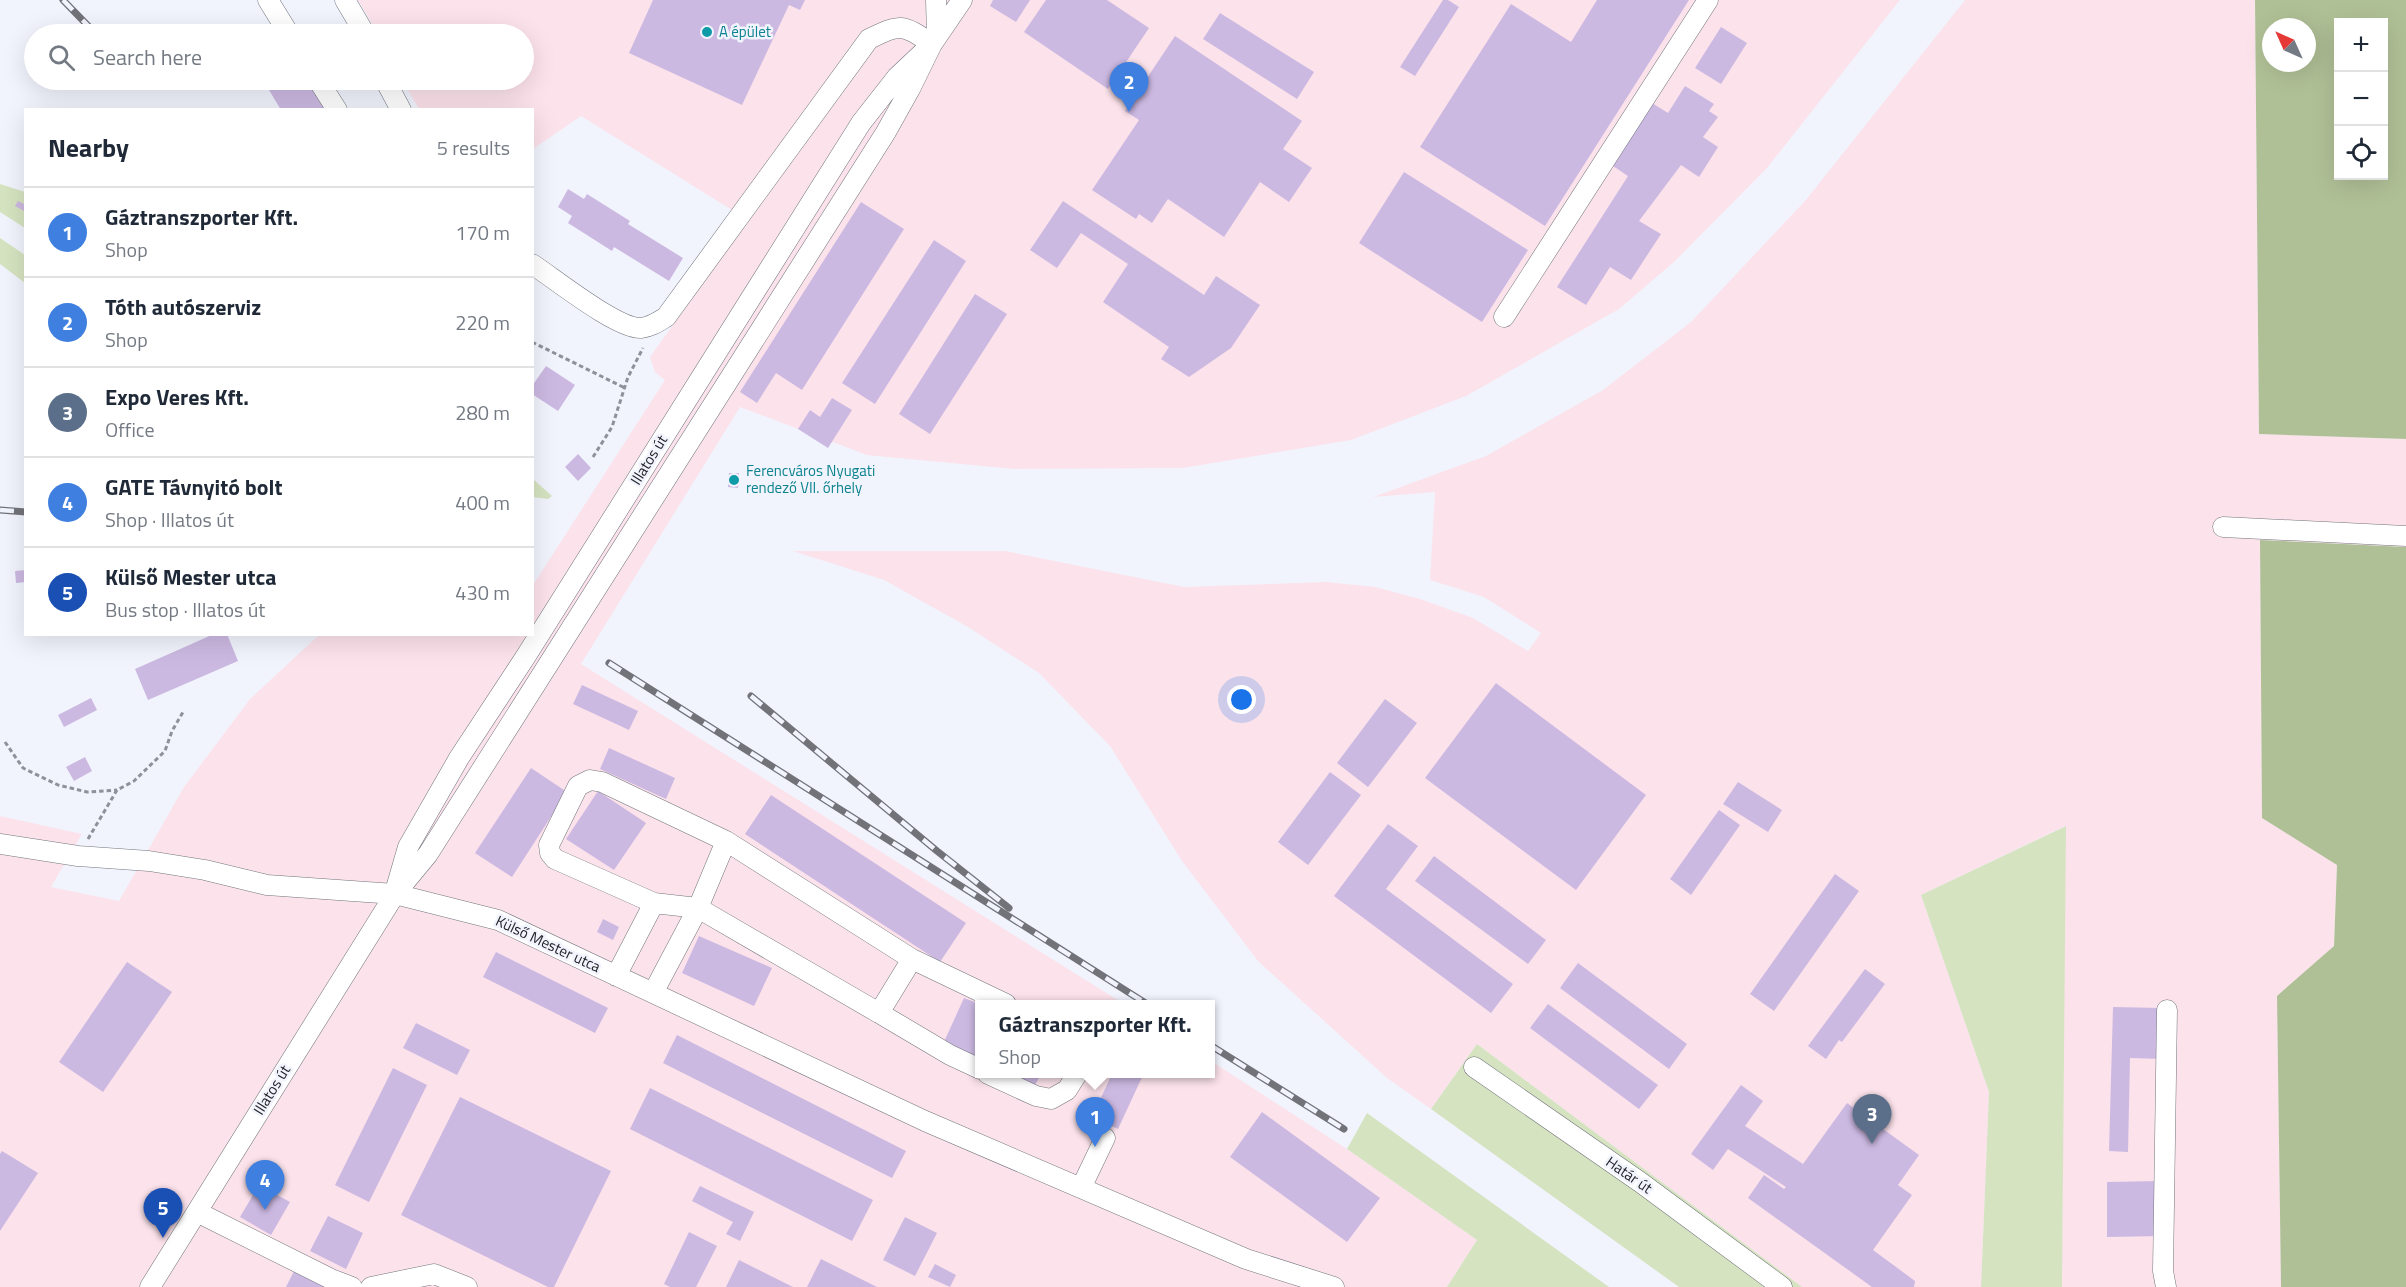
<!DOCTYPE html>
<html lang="en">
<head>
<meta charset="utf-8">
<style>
	body { margin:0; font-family:"Titillium Web",sans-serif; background:#f6f6f7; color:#1f2937 }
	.controls { position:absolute; right:18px; top:18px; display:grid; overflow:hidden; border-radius:0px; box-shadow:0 6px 24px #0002 }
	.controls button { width:54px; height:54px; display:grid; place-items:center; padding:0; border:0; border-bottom:2px solid #e0e1e3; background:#fff; color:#1f2937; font:30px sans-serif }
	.compass { position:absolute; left:2262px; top:18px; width:54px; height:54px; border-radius:50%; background:#fff; box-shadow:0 6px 24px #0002; rotate:315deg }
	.you { position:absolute; left:1242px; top:700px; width:21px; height:21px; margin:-15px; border:4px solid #fff; border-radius:50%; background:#1a73e8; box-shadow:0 0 0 9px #1a73e833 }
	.badge { display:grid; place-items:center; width:39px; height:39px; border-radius:50%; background:#2563eb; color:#fff; font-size:20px; font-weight:700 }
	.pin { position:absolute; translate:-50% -50px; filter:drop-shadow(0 2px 3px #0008) }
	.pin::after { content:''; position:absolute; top:32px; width:21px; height:18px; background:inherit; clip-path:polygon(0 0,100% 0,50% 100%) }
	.popup { position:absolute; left:975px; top:1000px; width:240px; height:78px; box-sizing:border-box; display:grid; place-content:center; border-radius:0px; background:#fff; filter:drop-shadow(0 2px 4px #0005); font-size:20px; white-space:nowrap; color:#747a83 }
	.popup b { font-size:22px; color:#1f2937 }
	.popup::after { content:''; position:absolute; left:50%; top:100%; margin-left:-12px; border:12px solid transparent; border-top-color:#fff }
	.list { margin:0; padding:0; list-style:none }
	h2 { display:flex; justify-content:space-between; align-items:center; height:78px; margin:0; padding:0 24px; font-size:26px }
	h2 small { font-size:20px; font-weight:400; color:#747a83 }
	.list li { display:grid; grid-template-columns:39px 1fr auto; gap:18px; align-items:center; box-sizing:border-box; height:90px; padding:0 24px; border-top:2px solid #e0e1e3 }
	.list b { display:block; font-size:22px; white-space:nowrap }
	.list p { margin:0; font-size:20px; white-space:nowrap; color:#747a83 }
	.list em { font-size:20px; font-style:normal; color:#747a83 }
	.icon { flex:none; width:33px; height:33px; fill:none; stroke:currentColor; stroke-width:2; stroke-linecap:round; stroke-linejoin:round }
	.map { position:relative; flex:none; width:2406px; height:1287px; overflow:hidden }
	.search { position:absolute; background:#fff; box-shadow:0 6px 24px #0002; left:24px; top:24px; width:510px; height:66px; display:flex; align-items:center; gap:15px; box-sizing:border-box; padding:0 21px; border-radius:33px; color:#747a83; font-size:22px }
	.panel { position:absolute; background:#fff; box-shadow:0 6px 24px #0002; left:24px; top:108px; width:510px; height:528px; border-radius:0px }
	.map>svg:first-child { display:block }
</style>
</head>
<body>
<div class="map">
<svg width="2406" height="1287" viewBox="0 0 2406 1287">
	<rect width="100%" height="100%" fill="#f1f4fd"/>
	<path fill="#fce2eb" d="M358,0H1900L1767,168L1674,262L1619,309L1466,396L1351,440L1183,468L1014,469L867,455L740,407L581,664L1124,1004H980V1074H1210L1211,1061L1347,1149L1477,1240L1447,1287H0V816L82,834L51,887L119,901L184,787L250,699L319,635L532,634L533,585L665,380L655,372L650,357L748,220L581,116L533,149L532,110L419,109L402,80H524V34H378Z
		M1965,0H2255L2259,434L2406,439V547L2260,540L2262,818L2337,864L2334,946L2277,997L2281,1287H2062L2065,826L1921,895L1989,1092L1981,1287H1802L1477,1044L1431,1109L1387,1078L1258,961L1182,861L1110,746L1039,673L968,627L884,580L793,551H1005L1184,587L1326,582L1375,587L1420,599L1473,618L1528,651L1541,633L1484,597L1430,580L1435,492L1373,497L1486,456L1603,390L1691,322L1805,201Z"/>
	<path fill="#d6e3c0" d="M0,184L25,192V228L0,212Z
		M0,238L25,255V283L0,264Z
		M533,479L552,496L548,499L533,497Z
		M2066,826L2062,1287H1981L1989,1092L1921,895Z
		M1477,1044L1802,1287H1679L1431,1109Z
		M1367,1113L1609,1287H1447L1477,1240L1347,1149Z"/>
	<path fill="#b0c096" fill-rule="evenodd" d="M2255,0H2406V439L2259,434ZM2338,22H2384V176H2338ZM2271,27H2307V63H2271Z
		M2260,540L2406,547V1287H2281L2277,996L2334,946L2337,865L2262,818Z"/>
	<path fill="#ccb9e2" d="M653,0H805L800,10L789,5L742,105L629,53Z
		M993,0H1030L1016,22L990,6Z
		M1046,0H1107L1149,28L1108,89L1024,32Z
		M1443,0H1448L1459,7L1415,76L1400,67Z
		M1597,0H1689L1545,226L1420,147L1511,4L1571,42Z
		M1220,13L1314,72L1297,99L1203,39Z
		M1721,27L1747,43L1721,84L1695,68Z
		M1175,36L1302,121L1283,149L1312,168L1289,202L1260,182L1224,237L1168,199L1152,223L1139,214L1136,219L1092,190L1139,120L1125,111Z
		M267,80H311L325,110H281L269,90L272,87Z
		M1685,86L1714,104L1709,111L1718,117L1703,137L1718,147L1699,177L1681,165L1639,221L1661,234L1631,280L1610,267L1586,305L1557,287L1628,176L1613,166L1652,103L1668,113Z
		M1404,172L1528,250L1482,322L1359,243Z
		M568,189L584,199L587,194L630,221L628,224L683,258L669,281L614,247L612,251L568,223L572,216L558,207Z
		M18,201L26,205L24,211L15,206Z
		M1063,201L1204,295L1216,276L1260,305L1231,348L1189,377L1161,359L1169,347L1103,302L1128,264L1081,233L1057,268L1030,250Z
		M861,202L904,229L802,390L776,373L757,403L740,392Z
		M934,240L966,261L875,404L842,383Z
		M975,294L1007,314L930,434L899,414Z
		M546,366L575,385L558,411L532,394V386Z
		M832,398L852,410L828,448L798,429L810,410L820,417Z
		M578,454L591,468L578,481L565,467Z
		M729,473H739L738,488L728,487Z
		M26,570V582L16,583L15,571Z
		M214,634H227L238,661L148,700L135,669Z
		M1496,683L1646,795L1576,890L1425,778Z
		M582,685L638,711L629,730L573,704Z
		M91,698L97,710L64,727L58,715Z
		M1385,699L1417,723L1368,787L1337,763Z
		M609,748L675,778L666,799L600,769Z
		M85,757L92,771L74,781L66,767Z
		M531,768L567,792L512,877L475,853Z
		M1330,772L1361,795L1308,865L1278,842Z
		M1738,782L1782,810L1768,832L1723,804Z
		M598,791L646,823L614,870L566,839Z
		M771,795L966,923L940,962L745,834Z
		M1719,810L1740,825L1691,895L1670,879Z
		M1388,824L1418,846L1386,889L1513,984L1491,1013L1334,896Z
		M1434,856L1546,940L1528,964L1415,881Z
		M1835,874L1859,891L1774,1011L1750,994Z
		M603,919L619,927L613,940L597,932Z
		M699,936L772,968L754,1006L682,973Z
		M496,952L608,1008L595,1033L483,977Z
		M127,962L172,992L103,1092L59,1062Z
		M1578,963L1687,1044L1669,1069L1560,988Z
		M1865,969L1885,984L1842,1042L1839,1040L1826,1059L1808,1046Z
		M964,998L980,1004V1060L943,1044Z
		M1548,1004L1658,1085L1639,1109L1530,1028Z
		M2113,1007L2163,1008L2162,1059L2130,1058L2128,1152L2109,1151Z
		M416,1023L470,1050L457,1075L403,1048Z
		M677,1035L906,1151L892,1178L663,1063Z
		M393,1068L427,1085L369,1202L335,1185Z
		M1009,1074H1041L1035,1085Z
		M1112,1074L1143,1075L1118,1129L1092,1117Z
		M1741,1085L1763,1101L1745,1126L1803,1164L1847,1103L1919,1155L1898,1185L1912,1195L1873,1250L1915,1281L1914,1287H1872L1748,1198L1764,1175L1784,1189L1786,1187L1728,1149L1713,1170L1691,1154Z
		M650,1088L873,1200L852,1241L630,1129Z
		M460,1097L611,1171L554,1287H548L401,1215Z
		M1262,1112L1380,1198L1347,1242L1230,1157Z
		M2,1151L38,1173L0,1231V1154Z
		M2160,1181L2161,1236L2107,1237V1182Z
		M259,1185L290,1202L271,1235L240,1217Z
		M700,1186L754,1212L740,1241L726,1234L733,1222L692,1201Z
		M328,1216L363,1233L346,1269L310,1251Z
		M905,1217L937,1233L915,1276L883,1260Z
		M689,1232L717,1246L696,1287H670L664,1284Z
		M821,1259L877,1287H807Z
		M739,1260L793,1287H726Z
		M935,1264L956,1275L950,1287L928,1277Z
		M296,1267L325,1287H286Z"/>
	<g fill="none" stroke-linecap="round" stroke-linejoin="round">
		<defs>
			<path id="minor" d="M268,0L289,34
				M345,0L365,34
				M936,0L937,36
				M318,80L337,110
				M385,80L401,110
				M532,264C555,279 617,329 641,328C651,327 658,322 666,317L869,39C901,23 902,24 932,44
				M1504,317L1708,0
				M2223,527L2406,536
				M0,844L78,856L149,861L205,870L267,885L395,894L498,920L925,1121L1246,1259L1334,1287
				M397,885L408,847L459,758L526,656L861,123L897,77L932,44L962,0
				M912,959L1006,1004
				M616,976L654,903
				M653,993L698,908L726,841L602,782L590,780L578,786L549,845L550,853L555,859L654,903L698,908L879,1013L912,959L726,841
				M879,1013L950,1055L980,1069
				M1474,1067L1640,1182L1782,1287
				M988,1074L1036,1096L1051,1099L1067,1090L1077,1074
				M1081,1188L1105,1138
				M197,1212L331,1279L352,1287
				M150,1287L395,894L428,854L886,132L910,89L932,44
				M371,1287L434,1274L467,1287
				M2166,1287L2163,1271L2167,1010"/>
		</defs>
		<use href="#minor" stroke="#72757d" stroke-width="21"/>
		<path stroke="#8f9198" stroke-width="3" stroke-dasharray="4.5 3" stroke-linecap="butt" d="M532,342L625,388
			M593,457L612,427L628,377L643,348
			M5,742L23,768L58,785L87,792L117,790
			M88,839L117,790L134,781L165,751L172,731L183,712"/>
		<use href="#minor" stroke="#fff" stroke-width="20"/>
		<defs>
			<path id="rail" d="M63,0L96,34
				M0,510L26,512
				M609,663L1147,1004
				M751,696L937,851L1009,908
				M1210,1045L1344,1129"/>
		</defs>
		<use href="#rail" stroke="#717379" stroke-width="7"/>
		<use href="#rail" stroke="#f1f4fd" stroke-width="4.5" stroke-dasharray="14" stroke-linecap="butt"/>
	</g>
	<g fill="#0f9aa8" stroke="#f1f4fd" stroke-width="2">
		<circle cx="707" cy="32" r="6"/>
		<circle cx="734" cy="480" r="6"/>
	</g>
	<g text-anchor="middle" stroke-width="5" stroke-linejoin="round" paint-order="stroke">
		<g font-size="15" fill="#0d838f" stroke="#f1f4fd" text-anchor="start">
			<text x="719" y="37">A épület</text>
			<text x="746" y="476">Ferencváros Nyugati<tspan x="746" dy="17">rendező VII. őrhely</tspan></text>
		</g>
		<g font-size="15" fill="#222327" stroke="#f1f4fd">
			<text transform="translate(649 460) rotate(-58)" y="5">Illatos út</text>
			<text transform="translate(548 944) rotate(25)" y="5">Külső Mester utca</text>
			<text transform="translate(272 1090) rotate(-58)" y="5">Illatos út</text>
			<text transform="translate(1629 1175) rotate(35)" y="5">Határ út</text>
		</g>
	</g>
</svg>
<div class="controls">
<button>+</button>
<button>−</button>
<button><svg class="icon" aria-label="locate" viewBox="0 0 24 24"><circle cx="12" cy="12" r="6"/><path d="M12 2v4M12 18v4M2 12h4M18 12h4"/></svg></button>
</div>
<svg class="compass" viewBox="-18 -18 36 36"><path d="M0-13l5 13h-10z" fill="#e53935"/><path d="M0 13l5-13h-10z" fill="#747a83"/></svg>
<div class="you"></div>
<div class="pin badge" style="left:1095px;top:1147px;background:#3f7fe0">1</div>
<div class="popup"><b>Gáztranszporter Kft.</b>Shop</div>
<div class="pin badge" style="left:1129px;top:112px;background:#3f7fe0">2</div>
<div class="pin badge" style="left:1872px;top:1144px;background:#5c6f8a">3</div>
<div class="pin badge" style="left:265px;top:1210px;background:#3f7fe0">4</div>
<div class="pin badge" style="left:163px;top:1238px;background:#1a4fb4">5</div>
<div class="search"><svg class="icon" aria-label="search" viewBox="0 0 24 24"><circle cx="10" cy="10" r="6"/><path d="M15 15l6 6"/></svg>Search here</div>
<section class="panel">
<h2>Nearby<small>5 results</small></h2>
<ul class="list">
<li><span class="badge" style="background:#3f7fe0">1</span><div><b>Gáztranszporter Kft.</b><p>Shop</p></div><em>170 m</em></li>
<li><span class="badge" style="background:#3f7fe0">2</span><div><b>Tóth autószerviz</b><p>Shop</p></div><em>220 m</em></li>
<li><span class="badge" style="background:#5c6f8a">3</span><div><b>Expo Veres Kft.</b><p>Office</p></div><em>280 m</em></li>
<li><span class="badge" style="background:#3f7fe0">4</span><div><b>GATE Távnyitó bolt</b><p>Shop · Illatos út</p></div><em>400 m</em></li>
<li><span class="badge" style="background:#1a4fb4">5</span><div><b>Külső Mester utca</b><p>Bus stop · Illatos út</p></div><em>430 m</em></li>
</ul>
</section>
</div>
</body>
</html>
